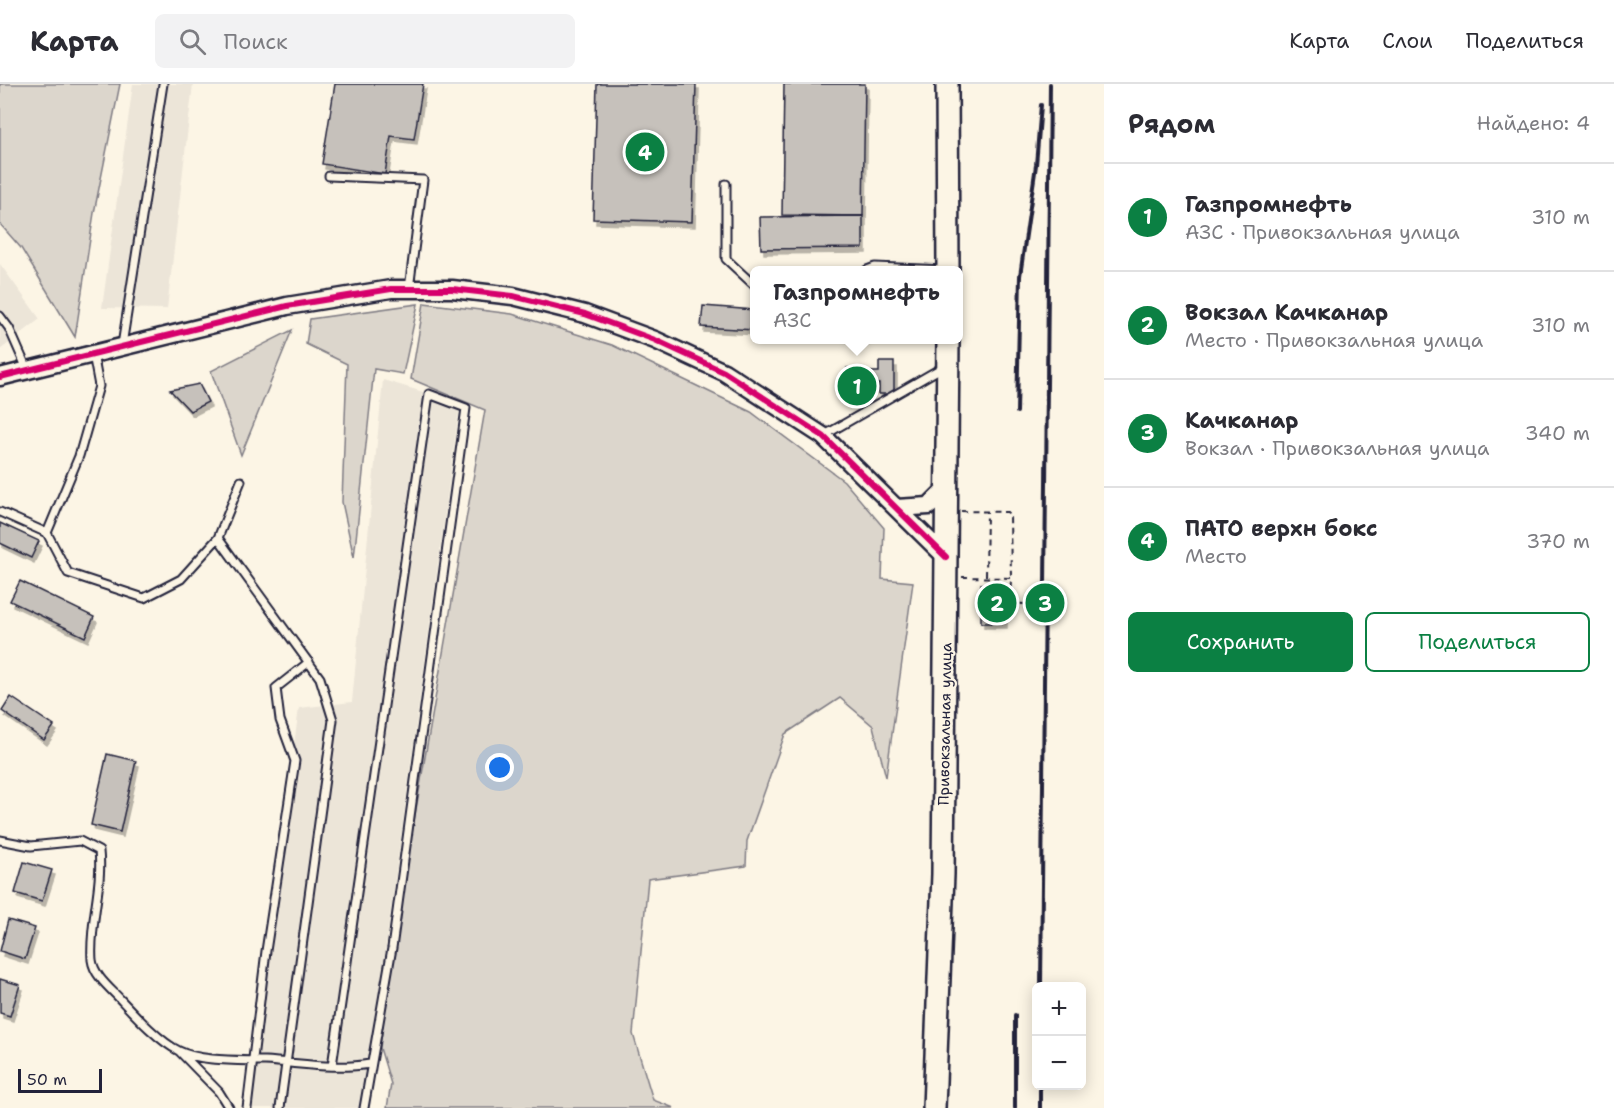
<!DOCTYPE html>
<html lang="ru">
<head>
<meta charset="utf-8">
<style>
	body { margin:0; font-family:"Shantell Sans",sans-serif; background:#f2f2f3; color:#2b2b33 }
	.controls { position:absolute; right:18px; bottom:18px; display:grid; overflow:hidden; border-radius:9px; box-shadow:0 3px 15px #0003 }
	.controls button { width:54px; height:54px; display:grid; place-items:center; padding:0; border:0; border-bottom:2px solid #e1e1e2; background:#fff; color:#2b2b33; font:30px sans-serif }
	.scale { position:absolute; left:18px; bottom:15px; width:84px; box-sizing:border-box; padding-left:6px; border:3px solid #22223b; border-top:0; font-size:16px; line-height:21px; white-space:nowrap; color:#22223b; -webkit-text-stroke:4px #fcf5e5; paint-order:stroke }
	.you { position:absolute; left:500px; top:684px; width:21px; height:21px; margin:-15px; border:4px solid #fff; border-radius:50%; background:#1a73e8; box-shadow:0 0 0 9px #1a73e833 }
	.badge { display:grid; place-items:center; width:39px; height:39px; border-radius:50%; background:#0b8043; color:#fff; font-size:20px; font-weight:700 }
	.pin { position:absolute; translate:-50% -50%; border:3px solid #fff; box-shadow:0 2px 6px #0006 }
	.popup { position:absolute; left:750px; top:182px; width:213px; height:78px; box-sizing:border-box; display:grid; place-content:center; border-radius:9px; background:#fff; filter:drop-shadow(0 2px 4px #0005); font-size:20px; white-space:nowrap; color:#7c7c81 }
	.popup b { font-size:22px; color:#2b2b33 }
	.popup::after { content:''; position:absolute; left:50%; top:100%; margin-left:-12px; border:12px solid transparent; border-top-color:#fff }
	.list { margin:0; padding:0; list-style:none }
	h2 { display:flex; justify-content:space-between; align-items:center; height:78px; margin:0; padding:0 24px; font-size:26px }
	h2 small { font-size:20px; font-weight:400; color:#7c7c81 }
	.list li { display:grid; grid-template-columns:39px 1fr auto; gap:18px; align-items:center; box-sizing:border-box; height:108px; padding:0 24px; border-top:2px solid #e1e1e2 }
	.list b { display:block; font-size:22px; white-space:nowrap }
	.list p { margin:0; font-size:20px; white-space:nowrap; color:#7c7c81 }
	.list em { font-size:20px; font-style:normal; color:#7c7c81 }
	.actions { display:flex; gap:12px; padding:18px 24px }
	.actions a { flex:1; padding:14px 0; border:2px solid #0b8043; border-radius:9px; text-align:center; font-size:21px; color:#0b8043 }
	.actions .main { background:#0b8043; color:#fff }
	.icon { flex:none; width:33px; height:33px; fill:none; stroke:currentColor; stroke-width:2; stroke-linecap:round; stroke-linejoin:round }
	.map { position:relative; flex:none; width:1104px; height:1024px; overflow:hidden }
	header { display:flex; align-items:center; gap:36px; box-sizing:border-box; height:84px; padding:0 30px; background:#fff; border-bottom:2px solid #e1e1e2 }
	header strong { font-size:28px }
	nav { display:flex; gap:33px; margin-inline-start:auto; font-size:21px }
	.search { width:420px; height:54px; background:#f2f2f3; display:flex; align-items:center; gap:15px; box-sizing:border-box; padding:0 21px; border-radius:9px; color:#7c7c81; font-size:22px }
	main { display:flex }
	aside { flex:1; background:#fff }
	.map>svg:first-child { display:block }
</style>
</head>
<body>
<header>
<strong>Карта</strong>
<div class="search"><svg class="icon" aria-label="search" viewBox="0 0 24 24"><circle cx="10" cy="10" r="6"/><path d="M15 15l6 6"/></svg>Поиск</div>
<nav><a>Карта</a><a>Слои</a><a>Поделиться</a></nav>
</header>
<main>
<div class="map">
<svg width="1104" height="1024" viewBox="0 0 1104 1024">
	<defs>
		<filter id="shadow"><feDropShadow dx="3" dy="5" stdDeviation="0" flood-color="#0004"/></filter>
	</defs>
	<rect width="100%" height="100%" fill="#fcf5e5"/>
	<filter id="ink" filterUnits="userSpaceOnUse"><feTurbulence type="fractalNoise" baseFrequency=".0167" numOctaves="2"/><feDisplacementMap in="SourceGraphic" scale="12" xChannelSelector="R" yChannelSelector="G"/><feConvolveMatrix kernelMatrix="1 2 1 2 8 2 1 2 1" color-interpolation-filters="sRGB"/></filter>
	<g filter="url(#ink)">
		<path fill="#ece5d8" d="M133,0H193L167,225L102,224Z
			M0,180L40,235L0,266Z
			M383,296L460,319L364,1024H245L299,624L352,618Z"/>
		<path fill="#dcd6cc" stroke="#7f7c84" stroke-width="1.5" d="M0,0H120L94,129L75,253L21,164L0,140Z
			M424,219L512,230L612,261L751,328L844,397L884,444L882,495L913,498L886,693L873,642L840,614L785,650L747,757L746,782L648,795L633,950L653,1016L674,1024H387L391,1000L380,964L392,864L485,326L411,295Z
			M418,220L403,290L374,285L354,474L342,418L347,280L306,260L310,235Z
			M292,246L241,371L211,287Z"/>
		<path fill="#c6c1bb" stroke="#22223b" stroke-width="1.5" filter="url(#shadow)" d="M335,0H423L414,55L391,52L385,90L322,80Z
			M597,0H696L692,138L593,135Z
			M784,0H865L863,132L782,131Z
			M863,132V164L761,165L760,133Z
			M703,222L755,226V246L701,243Z
			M879,278H894V310H879V300L858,299V288H879Z
			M847,284H860V306H847Z
			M199,300L208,318L190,327L170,306Z
			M0,439L39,457L31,474L0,459Z
			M20,497L94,533L85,553L10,517Z
			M981,500H1004V514H1013V524H1004V539H981Z
			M11,613L54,642L44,656L2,627Z
			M107,670L136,677L120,748L91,741Z
			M24,778L52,786L42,817L15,809Z
			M8,836L35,844L25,875L0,867Z
			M0,895L20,901L10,932L0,929Z"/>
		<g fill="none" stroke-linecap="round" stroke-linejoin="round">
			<defs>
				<path id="service" d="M329,92L423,96L409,205
					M726,100V175L755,202
					M867,186L875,183L946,186
					M0,232L9,244L27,285
					M122,261L163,0
					M823,352L943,283
					M0,428L47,449L79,372L99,302L93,270
					M47,449L68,489L144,514L181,495L218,454L241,397
					M218,454L320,594L333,636L280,1024
					M0,756L31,762L80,757L99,767C103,803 89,840 92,876C94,892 111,905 121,916C136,932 160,958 179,967C201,978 241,976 265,977C300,979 335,986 370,980
					M180,968L219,1008L229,1024
					M332,982L429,310L466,324L392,864L364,1024
					M247,1024L266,867L295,677L280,636L276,604L309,578"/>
				<path id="tertiary" d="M0,293L287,222L391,205H452L513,212L585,230L655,256L724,288L823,352L946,473
					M896,424L929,422L947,404"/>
				<path id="primary" d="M947,0L948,186
					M934,1024L943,790L948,256"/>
			</defs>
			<use href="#service" stroke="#22223b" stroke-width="11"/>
			<use href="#tertiary" stroke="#22223b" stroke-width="21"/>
			<use href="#primary" stroke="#22223b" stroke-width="26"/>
			<path stroke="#22223b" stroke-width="2" stroke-dasharray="6 4.5" stroke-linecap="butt" d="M961,427L1007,428L1010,431L1011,494
				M986,492L987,427
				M962,493L1011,494L1010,519L1025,520"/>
			<use href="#service" stroke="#fcf5e5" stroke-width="7"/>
			<use href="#tertiary" stroke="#fcf5e5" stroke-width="16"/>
			<use href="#primary" stroke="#fcf5e5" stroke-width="21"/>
			<path stroke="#22223b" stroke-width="4" d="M1017,328L1020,192L1036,81L1041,21
				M1041,902L1050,0
				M1015,1024V931
				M1040,1024V1002"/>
			<defs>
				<path id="cycleway" d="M0,293L287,222L391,205H452L513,212L585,230L655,256L724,288L823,352L946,473"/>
			</defs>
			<use href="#cycleway" stroke="#fcf5e5" stroke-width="10"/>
			<use href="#cycleway" stroke="#d6006c" stroke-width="6"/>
		</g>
	</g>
	<g text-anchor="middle" stroke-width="4.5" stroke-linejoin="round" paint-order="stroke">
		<g font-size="15" fill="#22223b" stroke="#fcf5e5">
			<text transform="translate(945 640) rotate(-89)" y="5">Привокзальная улица</text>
		</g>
	</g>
</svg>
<div class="controls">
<button>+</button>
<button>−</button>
</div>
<div class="scale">50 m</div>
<div class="you"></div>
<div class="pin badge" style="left:857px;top:302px">1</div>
<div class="popup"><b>Газпромнефть</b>АЗС</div>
<div class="pin badge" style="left:997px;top:519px">2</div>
<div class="pin badge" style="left:1045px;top:519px">3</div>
<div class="pin badge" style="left:645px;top:68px">4</div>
</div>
<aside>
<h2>Рядом<small>Найдено: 4</small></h2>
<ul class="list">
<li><span class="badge">1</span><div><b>Газпромнефть</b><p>АЗС · Привокзальная улица</p></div><em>310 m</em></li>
<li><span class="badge">2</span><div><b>Вокзал Качканар</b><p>Место · Привокзальная улица</p></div><em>310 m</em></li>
<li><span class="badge">3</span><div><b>Качканар</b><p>Вокзал · Привокзальная улица</p></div><em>340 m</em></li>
<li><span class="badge">4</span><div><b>ПАТО верхн бокс</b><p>Место</p></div><em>370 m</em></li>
</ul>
<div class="actions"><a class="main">Сохранить</a><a>Поделиться</a></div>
</aside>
</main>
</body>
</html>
